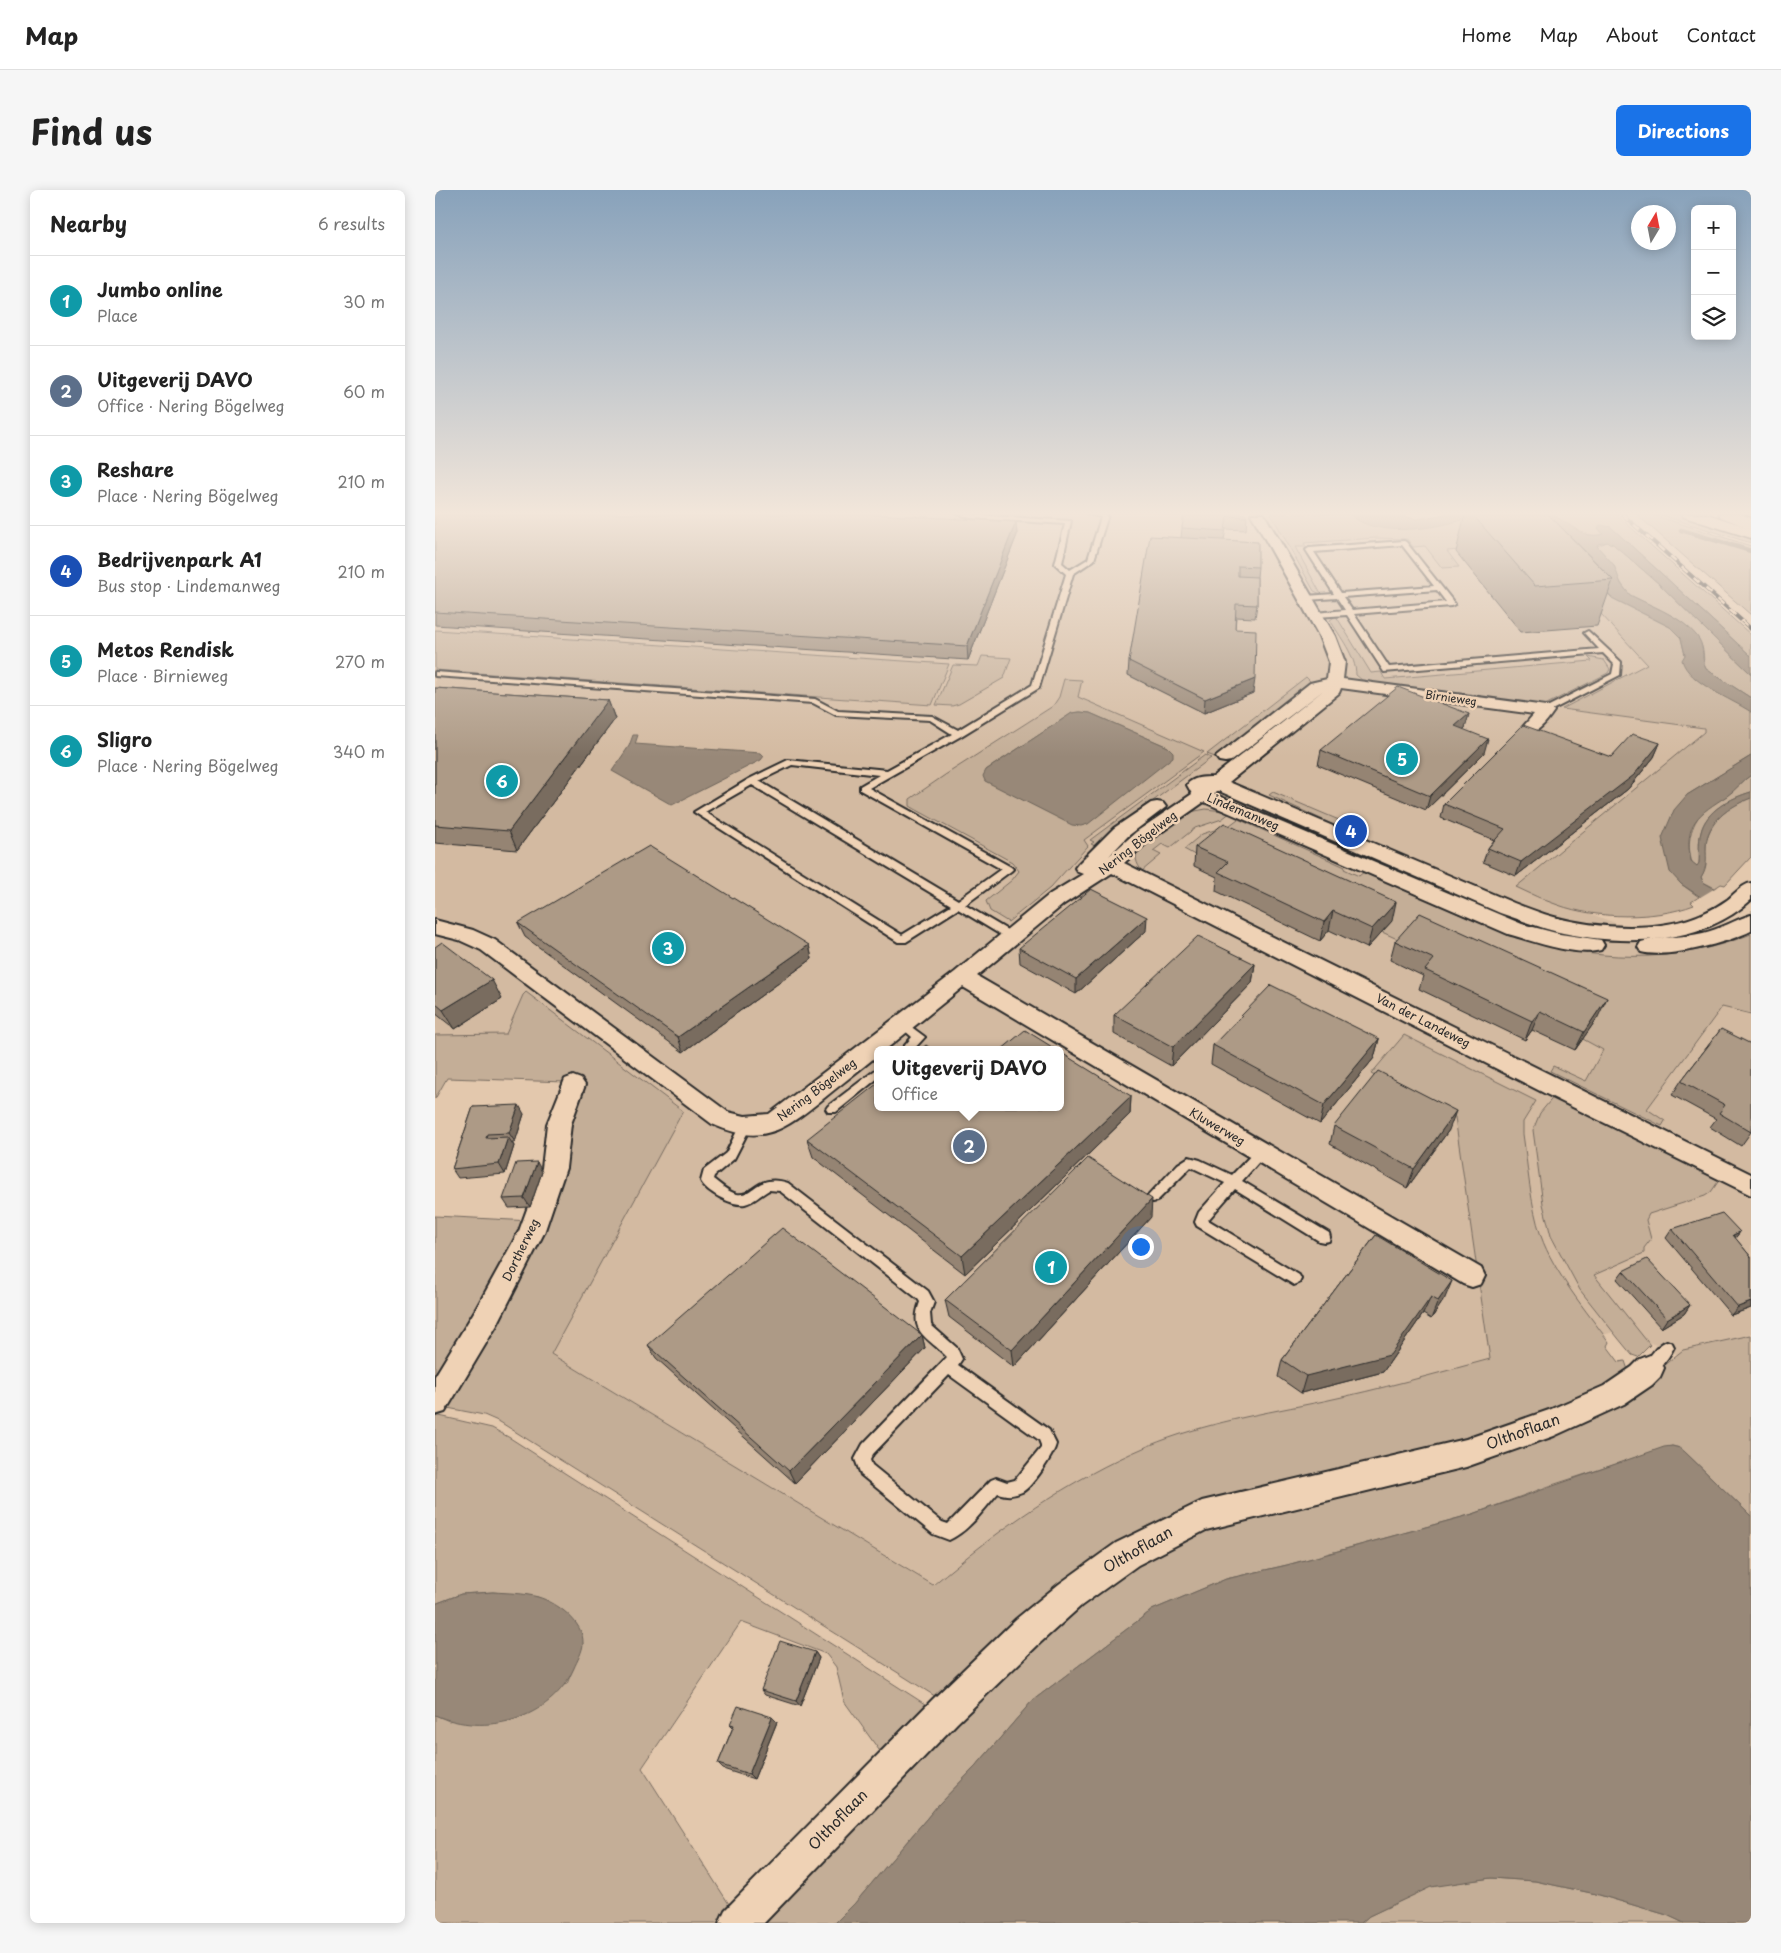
<!DOCTYPE html>
<html lang="en">
<head>
<meta charset="utf-8">
<style>
	body { margin:0; font-family:"Playpen Sans",sans-serif; background:#f6f6f6; color:#222 }
	.controls { position:absolute; right:15px; top:15px; display:grid; overflow:hidden; border-radius:8px; box-shadow:0 2px 12px #0003 }
	.controls button { width:45px; height:45px; display:grid; place-items:center; padding:0; border:0; border-bottom:1px solid #e0e0e0; background:#fff; color:#222; font:25px sans-serif }
	.compass { position:absolute; left:1196px; top:15px; width:45px; height:45px; border-radius:50%; background:#fff; box-shadow:0 2px 12px #0003; rotate:10deg }
	.you { position:absolute; left:705px; top:1056px; width:18px; height:18px; margin:-12px; border:4px solid #fff; border-radius:50%; background:#1a73e8; box-shadow:0 0 0 8px #1a73e833 }
	.badge { display:grid; place-items:center; width:32px; height:32px; border-radius:50%; background:#1a73e8; color:#fff; font-size:16px; font-weight:700 }
	.pin { position:absolute; translate:-50% -50%; border:2px solid #fff; box-shadow:0 1px 5px #0006 }
	.popup { position:absolute; left:439px; top:856px; width:190px; height:65px; box-sizing:border-box; display:grid; place-content:center; border-radius:8px; background:#fff; filter:drop-shadow(0 1px 4px #0005); font-size:16px; white-space:nowrap; color:#767676 }
	.popup b { font-size:19px; color:#222 }
	.popup::after { content:''; position:absolute; left:50%; top:100%; margin-left:-10px; border:10px solid transparent; border-top-color:#fff }
	.list { margin:0; padding:0; list-style:none }
	h2 { display:flex; justify-content:space-between; align-items:center; height:65px; margin:0; padding:0 20px; font-size:21px }
	h2 small { font-size:16px; font-weight:400; color:#767676 }
	.list li { display:grid; grid-template-columns:32px 1fr auto; gap:15px; align-items:center; box-sizing:border-box; height:90px; padding:0 20px; border-top:1px solid #e0e0e0 }
	.list b { display:block; font-size:19px; white-space:nowrap }
	.list p { margin:0; font-size:16px; white-space:nowrap; color:#767676 }
	.list em { font-size:16px; font-style:normal; color:#767676 }
	.icon { flex:none; width:28px; height:28px; fill:none; stroke:currentColor; stroke-width:2; stroke-linecap:round; stroke-linejoin:round }
	.map { position:relative; flex:none; width:1316px; height:1733px; overflow:hidden; border-radius:8px }
	header { display:flex; align-items:center; gap:30px; box-sizing:border-box; height:70px; padding:0 25px; background:#fff; border-bottom:1px solid #e0e0e0 }
	header strong { font-size:24px }
	nav { display:flex; gap:28px; margin-inline-start:auto; font-size:18px }
	.intro { display:flex; align-items:center; justify-content:space-between; box-sizing:border-box; height:120px; padding:0 30px }
	h1 { margin:0; font-size:35px }
	.button { padding:12px 22px; border-radius:8px; background:#1a73e8; color:#fff; font-size:18px; font-weight:700 }
	main { display:flex; gap:30px; padding:0 30px }
	aside { flex:1; background:#fff; border-radius:8px; box-shadow:0 2px 12px #0003 }
	.map>svg:first-child { display:block }
</style>
</head>
<body>
<header>
<strong>Map</strong>
<nav><a>Home</a><a>Map</a><a>About</a><a>Contact</a></nav>
</header>
<div class="intro"><h1>Find us</h1><a class="button">Directions</a></div>
<main>
<aside>
<h2>Nearby<small>6 results</small></h2>
<ul class="list">
<li><span class="badge" style="background:#0f9aa8">1</span><div><b>Jumbo online</b><p>Place</p></div><em>30 m</em></li>
<li><span class="badge" style="background:#5c6f8a">2</span><div><b>Uitgeverij DAVO</b><p>Office · Nering Bögelweg</p></div><em>60 m</em></li>
<li><span class="badge" style="background:#0f9aa8">3</span><div><b>Reshare</b><p>Place · Nering Bögelweg</p></div><em>210 m</em></li>
<li><span class="badge" style="background:#1a4fb4">4</span><div><b>Bedrijvenpark A1</b><p>Bus stop · Lindemanweg</p></div><em>210 m</em></li>
<li><span class="badge" style="background:#0f9aa8">5</span><div><b>Metos Rendisk</b><p>Place · Birnieweg</p></div><em>270 m</em></li>
<li><span class="badge" style="background:#0f9aa8">6</span><div><b>Sligro</b><p>Place · Nering Bögelweg</p></div><em>340 m</em></li>
</ul>
</aside>
<div class="map">
<svg width="1316" height="1733" viewBox="0 0 1316 1733">
	<rect width="100%" height="100%" fill="#e3c8ad"/>
	<filter id="ink" filterUnits="userSpaceOnUse"><feTurbulence type="fractalNoise" baseFrequency=".02" numOctaves="2"/><feDisplacementMap in="SourceGraphic" scale="10" xChannelSelector="R" yChannelSelector="G"/><feConvolveMatrix kernelMatrix="1 2 1 2 8 2 1 2 1" color-interpolation-filters="sRGB"/></filter>
	<g filter="url(#ink)">
		<path fill="#d3baa1" fill-rule="evenodd" d="M0,324H841L856,347L1110,350L1283,537L1089,698L1294,777L1316,823V1208L1284,1182L1185,1140L1057,1178L573,1348L497,1394L112,1162L244,926L77,848L0,849ZM443,860H625V917H443Z"/>
		<path fill="#c4ae97" stroke="#786c61" fill-rule="evenodd" d="M836,324H915L932,334L968,339L1000,336L1031,329L1093,324L1177,408L1235,437L1246,448L1250,465L1316,522V566L1252,605L1246,694L1264,707L1256,712L1259,715C1220,730 1162,729 1123,715C1108,710 1094,703 1081,697L1269,542V538L1127,519L1212,474L1143,399L1088,355L1012,361L1024,377L1007,378L990,356L978,357L972,349L941,348L869,353L871,357H860L886,404L879,401Z
			M1116,324H1181L1316,445V466L1176,337L1166,341L1168,344C1149,350 1132,333 1116,324Z
			M1201,324H1215L1316,356V425Z
			M1222,324H1242L1316,349V353Z
			M1172,352L1178,354L1223,393L1316,484V508L1271,479C1267,472 1270,464 1267,457C1255,429 1220,418 1195,405L1190,399L1162,356Z
			M901,426L936,483L946,482L950,489L1157,471L1153,467L1169,470L1175,479L1173,483L1106,517L935,493V491L927,490L921,485C921,466 905,447 895,430Z
			M0,440L514,474L497,515L0,480Z
			M547,466L576,468L569,488L524,514L517,516L501,515L518,475L543,476Z
			M871,487L876,492L780,567L772,564Z
			M629,489L647,490L643,507L769,562L649,650L653,656L615,698L573,732L555,721L551,711L577,690L584,681L577,672L480,619L475,616V609L510,585L618,516L624,507ZM645,522L655,523L733,557L551,580L637,523Z
			M770,565L776,568L718,611L662,657L656,654L659,652L655,650Z
			M1316,585V602C1296,608 1271,620 1266,642C1263,652 1265,663 1264,674L1262,676C1256,673 1256,670 1255,663C1252,648 1259,628 1272,618C1279,612 1288,609 1295,603C1303,597 1308,590 1316,585Z
			M838,602L918,636L912,641L834,605Z
			M1316,608V667L1290,695L1286,694L1280,698L1268,692L1266,687C1272,678 1270,668 1271,657C1272,632 1294,616 1316,608Z
			M771,619L796,622L787,629L760,638L735,658L727,654L718,661L726,665L707,681C701,673 699,667 704,658L755,622Z
			M803,629L910,677L909,679L924,686L930,681C979,703 1028,728 1079,746C1155,772 1241,775 1316,744V824L1287,817L1212,919L1230,931L1227,936L1115,881L1118,876L1151,891L1168,860L971,753L947,742L956,731L767,669L749,659L767,644L795,635Z
			M91,802L248,921L116,1164L498,1395C564,1339 633,1290 713,1256C769,1233 830,1223 889,1211C945,1199 1000,1184 1055,1169L1020,927L936,884L969,845L1101,911L1088,932V944C1093,978 1095,1013 1106,1046C1118,1081 1152,1122 1174,1152L1172,1156L1184,1172L1190,1171L1195,1186L1063,1245L785,1313L503,1508L65,1232L49,1225L2,1216L81,1084L131,892L12,888L0,909V845L71,844L88,805Z
			M1120,905L1285,989L1276,1002L1270,1006L1214,1024L1211,1030L1216,1049L1209,1058V1063L1159,1085L1215,1155L1203,1167L1197,1165L1183,1148L1145,1100L1116,1046L1108,1014L1098,940L1105,923Z
			M0,1026L96,1031L0,1195Z
			M1316,1145V1326L1250,1262L1245,1258L1237,1256L1117,1295L1038,1324L852,1375L791,1389L717,1420L597,1511L541,1576L503,1615L420,1713L400,1733H314L597,1448L747,1342L926,1294L1224,1179L1248,1160Z
			M0,1225L57,1238L75,1248L493,1516L448,1561L444,1560L409,1511L401,1477L391,1464L306,1432L207,1578L301,1725L294,1733H0V1525L14,1531L132,1494L148,1453L103,1407L58,1402L26,1404L0,1414Z
			M1056,1688L1100,1691L1161,1704L1232,1725L1249,1733H926L934,1726L996,1696Z"/>
		<path fill="#988878" stroke="#6c6359" d="M915,324H957L982,329L1010,324H1044C1013,337 941,351 915,324Z
			M1093,324C1101,324 1111,322 1117,325C1135,332 1148,351 1168,344L1163,338L1165,335L1176,337L1179,340L1316,466V484L1223,393L1178,354L1172,352L1163,354L1162,356L1179,375L1186,394L1195,405C1218,417 1249,427 1264,449C1270,459 1266,470 1271,479L1316,508V522C1297,509 1253,493 1247,470L1250,465L1246,448L1235,437L1177,408Z
			M645,522L655,523L733,557L738,562V567L653,634L646,636L637,635L550,591L548,586L551,580L637,523Z
			M198,545H203L200,554L326,563L329,566L326,570L237,615L177,581L194,556Z
			M1316,566V585C1307,591 1301,600 1292,606C1264,624 1248,633 1256,671L1262,676L1264,673C1265,663 1263,652 1266,642C1271,620 1296,608 1316,602V608C1295,616 1271,632 1271,657C1271,670 1273,676 1266,687L1268,692L1316,720V740L1246,694L1235,682L1227,648L1239,620L1252,605Z
			M1237,1256L1245,1258L1250,1262L1316,1326V1733H1249L1232,1725L1161,1704L1100,1691L1056,1688L996,1697L934,1726L926,1733H400L420,1713L503,1615L541,1576L597,1511L717,1420L791,1389L852,1375L1038,1324L1229,1257Z
			M58,1402C72,1403 89,1403 103,1407C121,1412 149,1432 148,1453C148,1461 142,1471 139,1478C116,1530 50,1547 0,1525V1414L26,1404Z"/>
		<path fill="#e3c8ad" d="M1282,697L1316,717V743L1262,709Z"/>
		<g fill="none" stroke-linecap="round" stroke-linejoin="round">
			<path stroke="#6c6359" stroke-width="4.5" d="M1246,340L1316,361"/>
			<defs>
				<path id="service" d="M523,324L636,331L627,373L635,380L653,369L666,327L653,324L673,325L659,370L638,384L604,498L526,546L434,598L576,677L578,679L576,681L530,715L579,744L580,746L579,748H571L523,719L471,752H463L259,622L314,589L353,570L452,580L517,544L495,530L401,525L378,513L0,486V482L380,509L403,521L497,526L523,540L597,495L631,384L620,374L630,334L536,328ZM357,575L444,585L425,596V600L566,679L523,710L324,591ZM317,595L516,715L467,745L270,622Z
					M969,351L971,352L1020,414L1016,416L919,424L954,477L1164,459L1149,443L1153,441L1186,472L1185,485L1111,523L1107,521L1108,519L1177,484L1179,474L1168,463L949,482L912,425L881,427L877,425L881,423L910,420L902,408L871,410L867,408L871,406L899,404L871,360L874,358ZM967,355L999,396L906,403L879,362ZM1002,400L1011,412L917,420L908,407Z
					M467,830L490,847L478,860H466L477,847L462,834Z
					M443,878V888L401,922H393L391,919L393,916Z
					M310,931L314,933L316,936L299,969L279,986L278,989C285,994 293,1002 302,1004C319,1007 321,983 353,993L493,1101L499,1112L495,1123L496,1135L522,1158L527,1169L523,1175L614,1240L621,1254C619,1265 597,1297 587,1302C578,1306 572,1306 563,1303C549,1319 534,1341 514,1350L498,1344L426,1285L420,1269L428,1254L512,1167C494,1147 473,1144 485,1112L483,1109L345,1001L334,1000C325,1005 319,1012 310,1014C297,1016 271,1002 266,991L269,980L291,963L306,933ZM514,1185L604,1250L606,1255V1258L580,1290L572,1292L561,1288L556,1290L513,1334L507,1332L437,1275L435,1270L438,1264Z
					M826,957L830,959L832,962L830,965L807,991L894,1043L895,1047L894,1051L889,1052L884,1051L800,999L773,1030L864,1085L866,1089L864,1093L859,1095L762,1036L760,1032L764,1022L790,993L756,977L722,1011L718,1012L714,1011L712,1007L743,974L754,967L765,970L797,985L822,959Z
					M1232,1151L1237,1153L1239,1157C1235,1166 1224,1181 1215,1184L1210,1183L1208,1178C1212,1169 1223,1154 1232,1151Z"/>
				<path id="minor" d="M816,324H829L900,446L910,472L908,489L1111,516L1117,518L1119,521C1112,531 1102,546 1088,543L1086,539L1099,524L906,498L904,503L794,592L1079,713C1092,718 1105,723 1119,727C1162,739 1227,743 1269,723C1276,720 1285,715 1292,710C1300,704 1306,695 1316,693V710C1265,757 1183,756 1119,741C1101,736 1083,729 1065,723L784,601L779,604L1087,734L1125,744L1166,750L1169,755L1166,760C1141,767 1098,751 1073,744L769,612L715,650L689,673L1316,984V1005L1111,904L677,683L629,714L542,786L1046,1078L1050,1086L1046,1094L1037,1097L1028,1094L528,797L450,860H443V865C425,880 406,894 388,909C349,940 327,957 277,934L46,760L24,750L0,744V730L38,740L60,750L293,922L310,926L334,924L520,782L615,704L648,684L643,682L640,678L643,674L679,638L716,613L722,612L728,613L731,617L693,646L674,666L701,642L757,604L752,595C757,587 769,587 778,587L890,499L796,571L790,572L784,571L781,567L875,493L892,489L894,472L884,446Z
					M1316,725V741C1292,753 1232,769 1206,762L1203,757L1206,752C1226,746 1248,748 1268,743C1285,739 1300,730 1316,725Z
					M138,886L146,889L150,895L136,934L131,978L109,1043L62,1135L10,1222L0,1225V1186L42,1117L84,1041L107,978L112,934L130,889Z
					M1215,1165L1225,1169L1229,1178L1225,1187L1217,1195L1189,1214L1119,1246L1031,1277L771,1340L703,1375L646,1416L605,1453L522,1533L329,1733H284L290,1720L498,1509L581,1429L624,1394L681,1353L767,1311L1031,1249L1114,1220L1169,1196L1197,1177L1205,1169Z"/>
				<path id="primary" d="M1247,324H1272L1316,338V348L1249,327Z"/>
				<path id="motorway" d="M1284,324H1306L1316,328V339L1286,327Z"/>
			</defs>
			<use href="#service" stroke="#2b2b2b" stroke-width="4"/>
			<use href="#minor" stroke="#2b2b2b" stroke-width="4"/>
			<use href="#primary" stroke="#2b2b2b" stroke-width="3"/>
			<use href="#motorway" stroke="#2b2b2b" stroke-width="3"/>
			<use href="#service" fill="#efd2b5" fill-rule="evenodd"/>
			<use href="#minor" fill="#efd2b5" fill-rule="evenodd"/>
			<use href="#primary" fill="#efd2b5" fill-rule="evenodd"/>
			<use href="#motorway" fill="#efd2b5" fill-rule="evenodd"/>
			<defs>
				<path id="rail" d="M1187,324L1316,439"/>
			</defs>
			<use href="#rail" stroke="#2b2b2b" stroke-width="4"/>
			<use href="#rail" stroke="#efd2b5" stroke-width="2.5" stroke-dasharray="8" stroke-linecap="butt"/>
		</g>
		<path fill="#958473" stroke="#2b2b2b" d="M0,324L581,332L582,345L533,470L0,435Z
			M749,324L812,327L811,340L791,339L789,350L823,377L822,387V415L820,428L801,427L800,439L818,503L769,523L693,485L694,471L746,348L747,338Z
			M1030,324H1113L1178,390L1162,436L1086,442L1021,362Z
			M0,498L173,510L180,529L82,660L0,653Z
			M1034,524L1030,538L1028,539L1049,563L991,620L883,575L886,560Z
			M1225,553L1219,567L1193,599L1081,686L1048,672L1053,658L1059,650L1006,628L1009,614Z
			M760,657L957,731L932,758L894,740L885,751L781,701L782,687L759,676Z
			M83,733L374,755L377,769L248,862L90,747Z
			M711,741L641,804L585,773L584,758Z
			M960,751L1163,827L1140,860L1097,840L1090,850L984,799L988,786L955,770Z
			M0,757L67,809L20,839L0,823Z
			M820,774L817,793L736,876L679,844V825Z
			M1286,839L1316,942L1306,956L1275,937L1281,929L1237,905L1246,891Z
			M944,849L939,868L885,934L776,874L778,855Z
			M696,906L695,924L530,1084L378,967L372,949Z
			M38,917L89,924L80,952H77L79,956L70,984L23,988L17,979Z
			M899,936L1014,940L972,998L895,954Z
			M107,982L95,1017L74,1018L68,1009Z
			M716,1027L579,1177L514,1127L510,1110Z
			M1237,1039L1305,1042L1300,1048L1316,1067V1118L1296,1125L1231,1048Z
			M941,1045L1010,1108L996,1129L988,1124L948,1182L866,1203L843,1187L847,1170Z
			M1188,1081L1255,1115L1249,1124L1226,1138L1182,1089Z
			M487,1145L490,1158L360,1293L221,1168L213,1155Z
			M380,1462L384,1468L365,1516L330,1505L326,1500Z
			M342,1532L319,1589L288,1579L283,1574L298,1537L295,1534Z"/>
		<path fill="#796c5e" stroke="#2b2b2b" d="M581,332L582,345L533,470L532,456Z
			M820,489L818,503L769,523L770,509Z
			M173,510L180,529L82,660L74,641Z
			M1034,524L1030,538L1016,550L1020,536Z
			M1053,549L1049,563L991,620L995,606Z
			M1225,553L1219,567L1193,599L1081,686L1086,672Z
			M961,712L957,731L932,758L937,739Z
			M898,721L894,740L885,751L889,732Z
			M712,727L711,741L641,804V789Z
			M374,755L377,769L248,862L243,847Z
			M820,774L817,793L736,876L738,857Z
			M57,790L67,809L20,839L8,820Z
			M1172,808L1163,827L1140,860L1149,842Z
			M1105,821L1097,840L1090,850L1097,831Z
			M944,849L939,868L885,934L889,915Z
			M696,906L695,924L530,1084L527,1066Z
			M84,915L89,924L80,952L74,943Z
			M1021,921L1014,940L972,998L979,979Z
			M73,947L79,956L70,984L64,974Z
			M102,972L107,982L95,1017L89,1008Z
			M717,1009L716,1027L579,1177L577,1160Z
			M1305,1042L1298,1051V1045Z
			M1017,1091L1010,1108L996,1129L1003,1111Z
			M996,1107L988,1124L948,1182L866,1203L871,1186Z
			M1316,1112V1118L1296,1125L1303,1117Z
			M1255,1115L1249,1124L1226,1138L1232,1129Z
			M487,1145L490,1158L360,1293L354,1281Z
			M380,1462L384,1468L365,1516L361,1511Z
			M337,1527L342,1532L319,1589L314,1584Z"/>
		<path fill="#ad9a86" stroke="#2b2b2b" d="M0,324H436L581,332L532,456L0,422Z
			M749,324H810L812,327L792,326L790,341L747,338Z
			M1037,324H1113L1178,390L1100,396Z
			M715,346L823,352V377L803,376V386L822,387V415L801,414L800,439L821,440L820,489L770,509L694,471Z
			M963,497L1034,524L1020,536L1053,549L995,606L886,560Z
			M0,498L173,510L74,641L0,635Z
			M1088,535L1176,567L1197,544L1225,553L1199,585L1086,672L1053,658L1070,639L1009,614Z
			M789,633L961,712L937,739L898,721L889,732L783,682L793,672L760,657Z
			M214,656L374,755L243,847L83,733Z
			M656,699L712,727L641,789L584,758Z
			M985,723L1172,808L1149,842L1105,821L1097,831L990,780L999,769L960,751Z
			M763,746L820,774L738,857L679,825Z
			M7,752L57,790L8,820L0,813V757Z
			M836,795L944,849L889,915L778,855Z
			M1286,839L1316,854V942L1284,923L1290,915L1246,891Z
			M590,840L622,860H566Z
			M491,855L498,860H485Z
			M625,862L696,906L527,1066L372,949L443,893V917H625Z
			M943,881L1021,921L979,979L899,936Z
			M84,915L74,943L52,944L51,948L73,947L64,974L17,979L38,917Z
			M653,968L717,1009L577,1160L510,1110Z
			M102,972L89,1008L68,1009L81,973Z
			M1287,1023L1305,1042L1298,1045L1316,1067V1112L1303,1117L1237,1039Z
			M347,1038L487,1145L354,1281L213,1155Z
			M941,1045L1017,1091L1003,1111L996,1107L955,1165L871,1186L847,1170Z
			M1212,1069L1255,1115L1232,1129L1188,1081Z
			M345,1451L380,1462L361,1511L326,1500Z
			M303,1516L337,1527L314,1584L283,1574L299,1535L295,1534Z"/>
	</g>
	<linearGradient id="sky" x2="0" y2="1"><stop stop-color="#88a2bb"/><stop offset="0.57" stop-color="#f2e6da"/><stop offset="1" stop-color="#f2e6da" stop-opacity="0"/></linearGradient>
	<rect width="1316" height="567" fill="url(#sky)"/>
	<g text-anchor="middle" stroke-width="5" stroke-linejoin="round" paint-order="stroke">
		<g font-size="11" fill="#2b2b2b" stroke="#efd2b5">
			<text transform="translate(1016 508) rotate(8)" y="4">Birnieweg</text>
		</g>
		<g font-size="12" fill="#2b2b2b" stroke="#efd2b5">
			<text transform="translate(808 622) rotate(23)" y="4">Lindemanweg</text>
			<text transform="translate(703 653) rotate(-38)" y="4">Nering Bögelweg</text>
			<text transform="translate(988 831) rotate(27)" y="4">Van der Landeweg</text>
			<text transform="translate(382 900) rotate(-37)" y="4">Nering Bögelweg</text>
			<text transform="translate(782 937) rotate(30)" y="4">Kluwerweg</text>
			<text transform="translate(86 1060) rotate(-64)" y="4">Dortherweg</text>
		</g>
		<g font-size="15" fill="#2b2b2b" stroke="#efd2b5">
			<text transform="translate(1088 1242) rotate(-20)" y="5">Olthoflaan</text>
			<text transform="translate(703 1360) rotate(-30)" y="5">Olthoflaan</text>
			<text transform="translate(403 1630) rotate(-46)" y="5">Olthoflaan</text>
		</g>
	</g>
</svg>
<div class="controls">
<button>+</button>
<button>−</button>
<button><svg class="icon" aria-label="layers" viewBox="0 0 24 24"><path d="M12 4l9 5-9 5-9-5zM3 14l9 5 9-5"/></svg></button>
</div>
<svg class="compass" viewBox="-18 -18 36 36"><path d="M0-13l5 13h-10z" fill="#e53935"/><path d="M0 13l5-13h-10z" fill="#767676"/></svg>
<div class="you"></div>
<div class="pin badge" style="left:616px;top:1077px;background:#0f9aa8">1</div>
<div class="pin badge" style="left:534px;top:956px;background:#5c6f8a">2</div>
<div class="popup"><b>Uitgeverij DAVO</b>Office</div>
<div class="pin badge" style="left:233px;top:758px;background:#0f9aa8">3</div>
<div class="pin badge" style="left:916px;top:641px;background:#1a4fb4">4</div>
<div class="pin badge" style="left:967px;top:569px;background:#0f9aa8">5</div>
<div class="pin badge" style="left:67px;top:591px;background:#0f9aa8">6</div>
</div>
</main>
</body>
</html>
